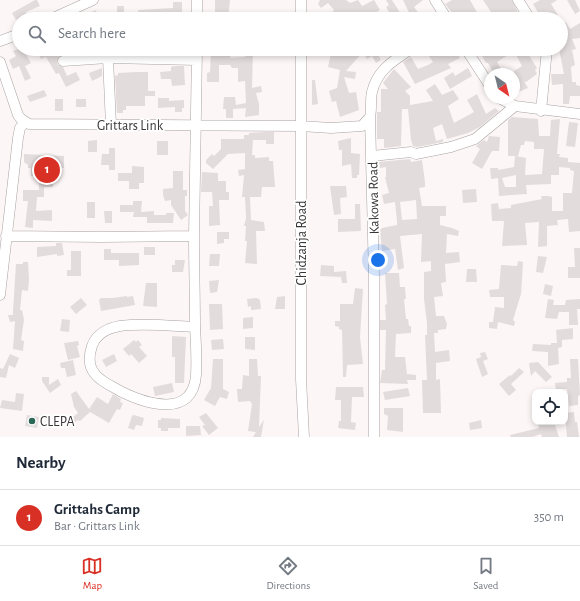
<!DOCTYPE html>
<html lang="en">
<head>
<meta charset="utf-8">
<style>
	body { margin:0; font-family:"Alegreya Sans",sans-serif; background:#f6f6f7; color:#1f2937 }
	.controls { position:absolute; right:12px; bottom:12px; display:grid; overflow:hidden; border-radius:8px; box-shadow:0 2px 6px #0003 }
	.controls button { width:36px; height:36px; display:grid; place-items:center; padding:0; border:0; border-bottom:1px solid #e0e1e3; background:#fff; color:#1f2937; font:20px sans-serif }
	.compass { position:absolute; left:484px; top:68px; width:36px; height:36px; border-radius:50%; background:#fff; box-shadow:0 2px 6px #0003; rotate:145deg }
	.you { position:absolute; left:378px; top:260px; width:14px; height:14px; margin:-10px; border:3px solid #fff; border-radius:50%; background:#1a73e8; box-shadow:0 0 0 6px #1a73e833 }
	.badge { display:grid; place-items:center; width:26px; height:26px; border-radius:50%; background:#d93025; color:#fff; font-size:13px; font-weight:700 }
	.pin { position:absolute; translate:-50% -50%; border:2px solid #fff; box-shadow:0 1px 4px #0006 }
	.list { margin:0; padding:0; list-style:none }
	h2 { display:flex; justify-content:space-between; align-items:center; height:52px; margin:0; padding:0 16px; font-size:17px }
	h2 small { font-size:13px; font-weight:400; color:#747a83 }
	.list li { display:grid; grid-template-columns:26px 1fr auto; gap:12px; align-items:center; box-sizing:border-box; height:56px; padding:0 16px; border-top:1px solid #e0e1e3 }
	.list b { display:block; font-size:15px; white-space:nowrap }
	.list p { margin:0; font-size:13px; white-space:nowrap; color:#747a83 }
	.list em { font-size:13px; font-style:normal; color:#747a83 }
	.icon { flex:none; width:22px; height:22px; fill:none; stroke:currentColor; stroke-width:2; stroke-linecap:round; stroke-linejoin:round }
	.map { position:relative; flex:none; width:580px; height:437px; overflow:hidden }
	.search { position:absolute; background:#fff; box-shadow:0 2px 6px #0003; left:12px; right:12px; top:12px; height:44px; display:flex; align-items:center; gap:10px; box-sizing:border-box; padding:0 14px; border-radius:22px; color:#747a83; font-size:15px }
	.sheet { height:108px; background:#fff }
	nav { display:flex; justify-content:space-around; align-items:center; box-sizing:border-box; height:56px; border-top:1px solid #e0e1e3; background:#fff; font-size:11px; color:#747a83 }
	nav a { display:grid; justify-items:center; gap:2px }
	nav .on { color:#d93025 }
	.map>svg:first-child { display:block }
</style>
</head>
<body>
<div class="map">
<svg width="580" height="437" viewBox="0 0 580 437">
	<rect width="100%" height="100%" fill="#fdf6f6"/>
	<path fill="#e3dcdc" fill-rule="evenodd" d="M35,0H37L40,6L26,12L27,15L16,20L12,13Z
		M215,0H230L228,19H212V13H215Z
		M320,0H346L350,3L358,0L362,6L374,0L380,10L376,13L378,17L374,19L369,12L357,19H334L330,15L334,10L328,3L321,8L318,4Z
		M386,0H392L404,19H393L386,7L389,5Z
		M403,0H423L414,7L423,19H412Z
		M452,0H470L479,16L473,19H457L445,4Z
		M483,0H512L520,17L517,19H490L487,14L491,12Z
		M540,0H557L551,4L558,15L553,19H545L541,12L539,14L533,4Z
		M567,0H575L580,11L575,14Z
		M173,2H182V15H169V18H139L138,10L173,8Z
		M117,6H124V19H117Z
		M96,10L98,19H74Z
		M566,22L570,29L580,23V38L572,39L576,49L572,50L575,65L571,67L572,82H576V85L580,86V96H570L569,104H563V84L552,85L551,74H564L559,49H561V25Z
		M18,49H23L31,63L25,66L31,78L25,81L19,66L13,69L9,60L16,56L13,51Z
		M36,49H57L60,56L57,61L58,65L63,67L67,76L76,72L80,80L66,87L59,73L56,74L46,57L41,59Z
		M211,49H231L230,58L245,57L246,49H253L252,88L261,86L262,92L256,93L259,104V115L245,117L246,108L233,109V118H226V109H223L224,97H235L236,105L246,103L245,81L238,82V68H232L230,65H219V82H207V73L210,72Z
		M332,49H384L377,53L381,60L376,63L372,56L367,59L363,52L346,71L356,72L355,79L344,77L349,93L356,92L359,110L340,117L336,101L332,102L329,91L337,88L340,70L328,67Z
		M424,49H455L460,58L448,64L451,68L415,84L403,62L411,57L418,69L428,65L433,62Z
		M489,49H507L510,54L497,62L504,74H494L488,63H486L481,54Z
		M513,49H537L528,54L537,68L535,70L537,74L526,82L524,81L528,88L516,93L514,90V71L522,66Z
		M174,66H184L185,85L172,86L171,79H161L160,72L171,71V67Z
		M102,68V76L92,81L89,73Z
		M468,68L472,76L450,89L444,78L453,72L455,76Z
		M394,69L411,87L405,91L410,96V105L433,101L426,90L435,84L442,95L453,90L459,99L448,106L454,123L474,112L467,100L477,94L486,114L495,108L499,111L480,127L468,133L447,139L442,124L433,128L436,141L443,139V142L417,147L413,146L411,140L408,109H402L401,146L384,148V139H377V112H381V89H388L383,83Z
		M136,72H148V91H155V96H145V106H126V110H123V113H117L115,76L118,75V73Z
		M312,80H315L318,104L312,105Z
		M44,90L47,96L30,102L27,96Z
		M158,98H169V101L184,100V108H182V112H175V107L158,108Z
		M55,99H63V111H55Z
		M76,99H86V107H76Z
		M512,117L538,119L539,136H550L551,120L560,119L557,154H560L559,157L568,158V162L580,163V231L569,232L568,219L557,220L558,225L547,226V246L538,247L539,222L525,223L527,245L502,246L504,221H492L491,204L498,203L499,209L511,208V205L542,199L541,196H549L552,197V211H563V193H572L574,171L570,170V168L559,167V175H551V184L526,185L527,194L499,196L498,178L491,179L490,168H498V170L514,167L515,156H508V120ZM525,141L534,142V149H544L542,174L525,175L526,158L516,156H518L521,145H524ZM516,175V187H505L502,178Z
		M569,122L578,123L575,147L566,146Z
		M266,132H274V144H266V140H253L252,155H255V158L269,157V161H273L275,187H262L261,197H250L251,220L264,222L265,231H256L257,264L245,263L247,241H245L246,226H244L246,218L245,197H242L244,175L239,176L238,170L245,169V153L228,154L213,169L206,163V160L212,154L214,156L221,149V139H244V135H249V133Z
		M489,136L500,137L499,151H492L482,169L472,163L480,149L476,146L484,140L487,142Z
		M351,138V153L360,154L359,175H357V178H352L351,164L342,166V150H339L338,141Z
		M97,140V152H88V141Z
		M157,141H168V155H157Z
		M109,148H115V170H109V165H101L102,154H109Z
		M24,154L64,156V168H53V187H44V197H37L36,211L52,210V221L33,220V228L25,227L28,201H23V190H39V176H31V168H28V165L24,162Z
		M410,159L411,162L422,160L425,182V187L419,188L422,206H446V216H440V225L452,228L459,231L458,236L447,234L446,253L459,252L460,262L445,264L446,282L441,283L443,296L434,297L436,316H444L447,324L446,329L438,330V333H434L435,352L449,350L450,361L436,363V380L440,379L441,413H423L422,380H427L425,335H427V323L424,299V272L431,271V261L421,262L422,234L400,236L404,268L398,270L395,249L382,251L380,230L382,228L397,225V221L395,202L384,204L382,195L389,193L385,177H386V167L380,168L379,162ZM416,200L417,219L402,220L400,202Z
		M132,166L144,167V183H139V189H129V181H118V173H132Z
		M173,171H183V190H187V196H185V211L188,215L181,220L171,205V200L165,201L163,195V189L173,188Z
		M202,172L218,173V181H226V192H229V200H219L220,225L209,226V206H213L212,192H201Z
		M330,186H346L347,197L340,198L341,214L334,215Z
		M476,189L477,202L463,203L462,190Z
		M133,201H142L141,212L154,211V215H166V213H174L173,223H147V217H133L134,212H120V205H133Z
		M87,202H95V218H87Z
		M355,204H360L361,231L338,232V219H355Z
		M104,211H112V223H105Z
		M217,232H229V239H224V243L217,244Z
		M56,243H62L64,255L57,256V254L37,257V247L56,246Z
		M144,247H155V255H144Z
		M574,248H580V278H568V267H575Z
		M104,249H111V253H139V265L119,266V260H104Z
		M71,251H81V276H67V270H71Z
		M210,254H220L219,266H209Z
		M538,256L547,257L543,273L536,272Z
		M175,260H185L183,272H172V265H175Z
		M518,261L523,262L522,279L521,294L513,320L515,322L514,326L498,322L497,329L489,328V322H493L495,307L504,308V297H490L489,290L499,289L501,265L517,266Z
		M23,262H28L29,280L28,291L22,290L20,310H22L24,320L21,340L24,341L23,351L13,349L15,321L10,322L8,315H13V311L16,264H23Z
		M321,265L334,266V272L346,271L347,283H342L341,277L320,276Z
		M467,269H476L477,282H466Z
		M385,273H399L400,287H405L406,299H404L406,319H408L409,326H411V333L396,334L395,357H405L407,374L416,375V380H407L408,384L380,383L382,370H385L386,330H380V320H386L385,305L387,304Z
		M219,280L217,292L210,293L209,281Z
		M146,283H157V307L143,306Z
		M545,284L553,286L551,296L543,294Z
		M355,288L363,289L360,337L363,364L347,365L346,377H343L342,330L339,329V327L335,326V321H340V304H353Z
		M127,296V297L133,296L135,305L101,311L99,300L101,298H113Z
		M285,296V309H275L277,297Z
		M81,298L87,305L76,314L70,307Z
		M257,298L260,300L261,309L251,310V306L248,307L247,299Z
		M548,299L554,300L553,305H565L566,300L580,299V309H577L578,325H569V312H559L557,319L545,318Z
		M209,304H222L223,329L210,330Z
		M253,317V328L243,329V318Z
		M62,319L70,320L69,332L60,331Z
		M573,328V339L562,340V347L558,348L559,364L548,366V352L532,351L533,344L551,345V343H557L556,330Z
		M172,336L186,337L184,383H175V357H172Z
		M245,337H255V350L245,349Z
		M223,339L224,349L212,350L211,340Z
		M134,340L136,342L138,340L142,345L139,347L147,356L139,363L131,354L129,356L123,349Z
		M78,341L79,345L77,346L80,357L68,360L64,343Z
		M485,352L488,359L483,361L488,374L482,377L476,359L481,357L480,353Z
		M10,354L19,358L15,368L9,365L6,378L0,377V368L3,369Z
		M114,354L117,361L106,367L102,360Z
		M213,359H223V389L229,392L227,399L220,397L215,406L204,400L211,388Z
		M249,359H257L258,376H261L259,427L264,420L261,437H253L256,432L248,431L252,404L250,401L238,402L237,389H242L243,375L249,376Z
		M570,359H578L580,395L578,396V405L569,406L567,389L556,390L555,383L567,382V378H571Z
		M73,360L76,375L67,377L65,368H61L60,363Z
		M538,362L552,377L546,382L535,371L531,376L529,363Z
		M519,368L524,372L511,384L516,390L509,396L499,384L510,375L511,376Z
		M42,377H49V385L58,379L61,385L50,393L42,381Z
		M172,383L174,392L155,396L153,387Z
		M336,387H363L364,397H352L351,422L356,423L355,430L338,428L339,421H341V400H335Z
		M408,388L410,396L385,400L383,392Z
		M76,391L89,409L97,397L108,404L113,394L121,399L120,402L123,403L120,410L117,409L109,423L90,412L80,421L78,420L72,424L69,420L78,413L74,407L71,394Z
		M16,393L24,394L22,411L0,408L2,400L15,402Z
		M384,408H403V432L387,430L388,416L384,414Z
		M574,412L575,422H577L579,437H567L565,413Z
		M206,413L218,428L209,435L202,426L205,425L199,417Z
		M27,415L39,417L37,428L25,426Z
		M134,415L144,418L142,426L136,425L134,430L128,428L132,416Z
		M161,418L180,419V428H168V431H161V428H158V420H161Z
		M481,420L482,428L470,430L469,423Z
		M546,422H554L559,437H542L541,434L532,437H511L510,435L539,428L538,424Z
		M186,426H200L201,435L186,436Z"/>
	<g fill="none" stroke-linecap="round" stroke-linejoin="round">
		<defs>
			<path id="minor" d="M435,0L447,19
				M518,0L530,19
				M51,19L93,0
				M197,19V0
				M301,19V0
				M0,41L19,34
				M301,49V379L304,437
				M466,49L490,86
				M108,58L111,125
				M63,61L108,58L197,60
				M0,62L18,115L21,119L29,124L301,126L331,128L362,126L370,117
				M499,98L515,106L580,114
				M541,111L547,49
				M372,156L411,152L416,154L451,147L475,139L515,106
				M6,236L101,237L194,236
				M0,295L18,138L20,128L25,122
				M195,327C171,326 145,323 120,326C108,328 96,334 92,346C89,355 88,366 95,374C101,382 112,386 120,391C146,404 193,419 196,375C197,359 196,343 195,327C195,297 194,266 194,236C195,174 196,111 197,49
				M374,437V277L370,117C372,109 370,100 372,92C377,70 394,60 411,49"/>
		</defs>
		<use href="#minor" stroke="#a9a2a2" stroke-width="11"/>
		<use href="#minor" stroke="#fff" stroke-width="10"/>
	</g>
	<circle fill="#2a6855" stroke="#fff" stroke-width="1.5" cx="32" cy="421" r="4"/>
	<g text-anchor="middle" stroke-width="3.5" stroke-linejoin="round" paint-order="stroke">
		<g font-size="14" fill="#393636" stroke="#fff">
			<text x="130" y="130">Grittars Link</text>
			<text transform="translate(373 198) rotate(-91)" y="5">Kakowa Road</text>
			<text transform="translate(301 243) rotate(-90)" y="5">Chidzanja Road</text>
		</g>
		<g font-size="14" fill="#393636" stroke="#fff" text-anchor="start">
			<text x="40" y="426">CLEPA</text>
		</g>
	</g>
</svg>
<div class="controls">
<button><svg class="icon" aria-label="locate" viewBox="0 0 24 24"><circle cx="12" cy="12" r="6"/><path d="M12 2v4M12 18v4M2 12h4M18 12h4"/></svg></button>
</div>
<svg class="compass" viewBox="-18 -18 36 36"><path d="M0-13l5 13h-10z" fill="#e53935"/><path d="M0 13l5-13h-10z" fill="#747a83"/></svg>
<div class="you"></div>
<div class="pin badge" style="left:47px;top:170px">1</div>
<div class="search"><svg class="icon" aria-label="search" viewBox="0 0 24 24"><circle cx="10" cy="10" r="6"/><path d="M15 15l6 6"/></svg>Search here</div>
</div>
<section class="sheet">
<h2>Nearby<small></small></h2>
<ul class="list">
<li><span class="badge">1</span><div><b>Grittahs Camp</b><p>Bar · Grittars Link</p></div><em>350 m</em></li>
</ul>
</section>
<nav>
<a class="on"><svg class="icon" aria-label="map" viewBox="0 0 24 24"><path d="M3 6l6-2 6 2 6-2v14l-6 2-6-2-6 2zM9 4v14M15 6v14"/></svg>Map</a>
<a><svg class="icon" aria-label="directions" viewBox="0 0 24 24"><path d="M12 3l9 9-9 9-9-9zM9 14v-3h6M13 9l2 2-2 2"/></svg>Directions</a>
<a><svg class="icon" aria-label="saved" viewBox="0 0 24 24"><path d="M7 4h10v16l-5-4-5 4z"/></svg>Saved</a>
</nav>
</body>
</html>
